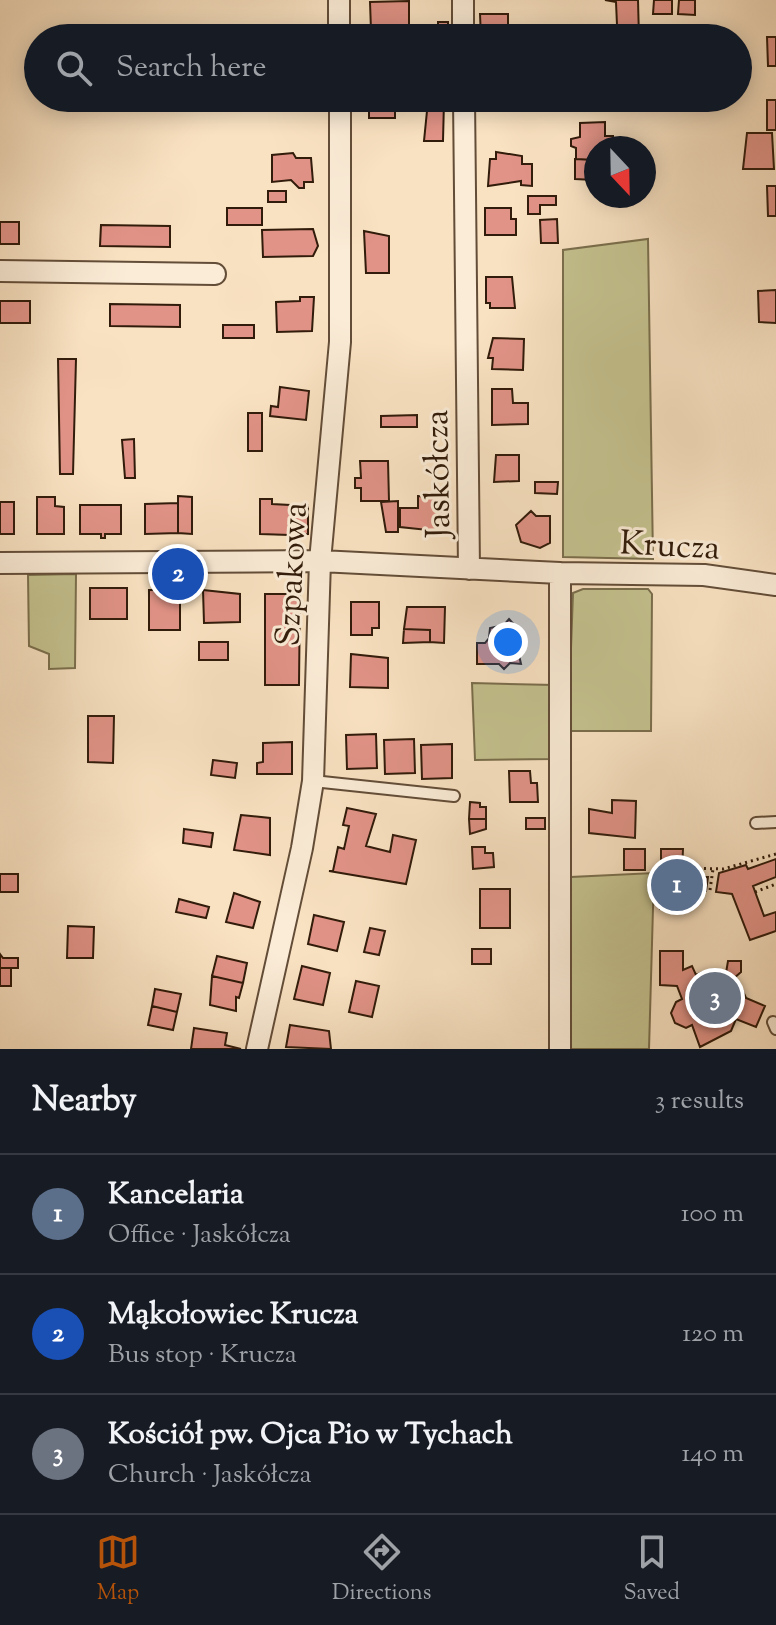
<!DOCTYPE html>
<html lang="en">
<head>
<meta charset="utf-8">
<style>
	body { margin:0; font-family:"Sorts Mill Goudy",serif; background:#20242c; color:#f1f3f6 }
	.compass { position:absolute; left:584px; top:136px; width:72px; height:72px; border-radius:50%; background:#171b24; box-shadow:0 4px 20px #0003; rotate:158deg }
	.you { position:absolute; left:508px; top:642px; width:28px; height:28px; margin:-20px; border:6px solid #fff; border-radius:50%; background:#1a73e8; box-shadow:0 0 0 12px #1a73e833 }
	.badge { display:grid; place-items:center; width:52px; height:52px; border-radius:50%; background:#b45309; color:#fff; font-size:26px; font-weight:700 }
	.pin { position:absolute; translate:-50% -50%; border:4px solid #fff; box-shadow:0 2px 8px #0006 }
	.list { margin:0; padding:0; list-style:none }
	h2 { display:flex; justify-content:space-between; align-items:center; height:104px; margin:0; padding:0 32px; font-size:34px }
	h2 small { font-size:26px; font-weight:400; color:#9ea1a6 }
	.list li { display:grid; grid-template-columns:52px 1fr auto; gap:24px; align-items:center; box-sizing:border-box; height:120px; padding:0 32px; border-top:2px solid #363941 }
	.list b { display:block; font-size:30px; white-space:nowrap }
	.list p { margin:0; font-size:26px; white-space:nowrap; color:#9ea1a6 }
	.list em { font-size:26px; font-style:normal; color:#9ea1a6 }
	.icon { flex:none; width:44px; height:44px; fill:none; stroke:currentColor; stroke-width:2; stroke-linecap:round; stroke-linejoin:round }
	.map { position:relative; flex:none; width:776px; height:1049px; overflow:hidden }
	.search { position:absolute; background:#171b24; box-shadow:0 4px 20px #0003; left:24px; right:24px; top:24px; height:88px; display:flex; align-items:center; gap:20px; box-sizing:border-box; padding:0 28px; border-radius:44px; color:#9ea1a6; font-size:30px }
	.sheet { height:464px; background:#171b24 }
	nav { display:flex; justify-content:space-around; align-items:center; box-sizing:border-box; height:112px; border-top:2px solid #363941; background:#171b24; font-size:22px; color:#9ea1a6 }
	nav a { display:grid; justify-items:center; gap:4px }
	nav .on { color:#b45309 }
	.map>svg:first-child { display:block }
</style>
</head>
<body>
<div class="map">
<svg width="776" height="1049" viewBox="0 0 776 1049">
	<rect width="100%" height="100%" fill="#f9e2c2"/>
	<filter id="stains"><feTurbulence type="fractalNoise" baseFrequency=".0025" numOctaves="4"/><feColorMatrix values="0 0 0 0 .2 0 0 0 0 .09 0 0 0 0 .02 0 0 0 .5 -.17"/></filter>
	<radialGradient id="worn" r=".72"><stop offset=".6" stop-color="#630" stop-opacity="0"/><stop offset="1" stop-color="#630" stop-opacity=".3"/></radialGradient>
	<path fill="#c4c28f" stroke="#7a6e4c" stroke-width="2" d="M648,239L653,559L563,557V250Z
		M76,574L75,668L49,669V654L29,646L28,575Z
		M583,589H648L652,594L651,731H568L573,593Z
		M472,683L554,685L553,759L475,760Z
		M654,873L649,1049H567L571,877Z"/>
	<path fill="#e19387" stroke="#311b0a" stroke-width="2" d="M605,0H638L639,38H590L589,25H617L616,2Z
		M654,0H672V14H653Z
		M679,0H695V15L678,14Z
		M409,1V30H371L370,2Z
		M480,14H508V38H481Z
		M438,22H448V37L415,38L418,27H438Z
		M767,37H776V66H768Z
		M369,98H395V118H369Z
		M487,98H510V109H487Z
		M586,98H627V103L589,104Z
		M767,100H776V130H767Z
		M428,101H444L443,141H424Z
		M605,122V136H613V148H596V160L576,159V148L571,146V139L580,137V123Z
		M747,133H772L774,169H743Z
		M496,152L522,156V164H532V186L521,185V181L488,186L490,159H496Z
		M293,153L296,158H311L313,182H304V188H299L291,180L272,182V155Z
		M575,159L594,160V180L575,179Z
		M767,186H776V216H768Z
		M268,191H286V202H268Z
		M528,196H556V205H540V214H528Z
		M227,208H262V225H227Z
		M485,208H511V219H516V235H485Z
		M557,219L558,243H541L540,220Z
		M0,222H19V244H0Z
		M101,225L170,226V247L100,246Z
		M313,229L318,246L313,256L263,257L262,230Z
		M364,231L389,236V273H366Z
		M486,277H512L515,308H490V303H486Z
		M776,290V323L759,322L758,291Z
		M300,297H314L312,331L277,332L276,302L300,301Z
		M0,301H30V323H0Z
		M110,304L180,305V327L110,326Z
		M223,325H254V338H223Z
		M493,338L524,339L523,370L492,369L493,358H488Z
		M58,359H76L73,474H60Z
		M280,387L309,391L306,420L270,416L271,406L278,407Z
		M492,389H512L513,403H528V424L492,425Z
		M248,413H262V451H248Z
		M417,415V427H381V416Z
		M134,439L135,478H125L122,440Z
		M496,455H519V481L494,482Z
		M360,461H388L389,501H361V488H355V478H361Z
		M535,482H558L557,494L535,493Z
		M178,496L192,497V534L178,533Z
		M418,496L447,497V526H437V531L400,527V508H418Z
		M37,497H55V506L64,507V534H37Z
		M260,499H272V504L290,505V535L260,534Z
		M398,501V532H386L381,502Z
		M0,502H14V534H0Z
		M178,503V533L145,534V504Z
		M80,505H121V534H105V538H101V534H80Z
		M290,505H308V534L290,535Z
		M531,511L536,516H550V543L540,548L521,542L516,525Z
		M90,588H127V619H90Z
		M149,590H180V630H149Z
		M203,590L240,594V622L204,623Z
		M265,594H300L299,685H265Z
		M351,602H379V628H372V635H351Z
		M407,607H445L444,643L430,642V630L404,629Z
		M509,619L526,638L517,646L521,664L510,663L504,669L499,664H477V643H485L489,638L490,628L504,625Z
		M404,629L430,630V642L403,643Z
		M199,642H228V660H199Z
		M351,654L388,658V688L350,687Z
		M88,716H114L113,763L88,762Z
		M376,734L377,768L347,769L346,735Z
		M414,739L415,773L385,774L384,740Z
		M292,742V774H257V763L263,762V743Z
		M452,744V778L422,779L421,745Z
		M213,760L237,763L235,778L211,775Z
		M509,771H530L531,783H537L538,802H510Z
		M612,800L636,801L635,838L589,833V809L612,813Z
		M470,802L480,803V807H486V819H469Z
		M347,808L376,814L366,846L390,852L393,835L416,840L406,884L329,871H333L338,847L344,849L349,826L343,825Z
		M241,815L270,818V855L234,850Z
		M526,818H545V829H526Z
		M469,819H486V829L470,834Z
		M184,829L213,833L211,847L183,843Z
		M472,847H485V853H493L494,867L473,869Z
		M624,849H645V870H624Z
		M661,849H683L682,872H661Z
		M776,859V877L753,886L764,916L776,912V931L750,940L732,894L716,892L719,873L746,865L748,869Z
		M0,874H18V892H0Z
		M661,877H708L706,891H682V908L660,909Z
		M480,889H510V928H480Z
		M234,893L260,902L253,928L226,922Z
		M179,899L209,907L206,918L176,912Z
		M314,915L344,922L337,951L308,944Z
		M68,926L94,927L93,958H67Z
		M370,928L385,931L379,955L364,952Z
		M472,949H491V964H472Z
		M660,951H683V970L692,966L696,975L705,971L725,979L728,961H741V972L733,979L739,982L746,998L765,1006L756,1027L736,1019L731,1031L700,1047L692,1025L686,1028L675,1023L671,1013L676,1002L682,999L677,986L660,985Z
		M0,954L3,958H18V968H0Z
		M217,956L247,963L243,983L212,976Z
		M302,966L330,973L323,1005L294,999Z
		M0,968H11V986H0Z
		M212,976L243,983L239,998L236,997V1011L210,1005Z
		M356,981L379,986L372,1017L349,1012Z
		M155,989L181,994L177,1012L152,1006Z
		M152,1006L177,1012L173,1030L148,1025Z
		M290,1025L329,1031L331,1049L286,1047Z
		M194,1028L227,1033L225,1045L241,1049H191Z"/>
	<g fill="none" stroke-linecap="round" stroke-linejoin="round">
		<defs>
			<path id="lane" d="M313,781L454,796
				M756,823L776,822
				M773,1022L776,1029"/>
			<path id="street" d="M463,0V38
				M339,38V0
				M464,98L469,569
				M0,271L215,274
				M0,563L320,561L560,573V1049
				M560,573L704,575L776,585
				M257,1049L302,848L313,781L320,561L340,342V98"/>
		</defs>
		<use href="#lane" stroke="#634d38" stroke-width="14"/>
		<use href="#street" stroke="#634d38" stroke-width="24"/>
		<path stroke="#311b0a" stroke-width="3" stroke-dasharray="2 4" stroke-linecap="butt" d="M686,868L723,869L776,854
			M710,890L713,869
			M755,892L776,884"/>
		<use href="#lane" stroke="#fbecd7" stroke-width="10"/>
		<use href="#street" stroke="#fbecd7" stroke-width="20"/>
	</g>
	<g text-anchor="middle" stroke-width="6" stroke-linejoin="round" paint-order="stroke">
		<g font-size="34" fill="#311b0a" stroke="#fbecd7">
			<text transform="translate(436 474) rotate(-91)" y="12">Jaskółcza</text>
			<text transform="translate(670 544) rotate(3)" y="12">Krucza</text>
			<text transform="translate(290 574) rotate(-87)" y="12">Szpakowa</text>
		</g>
	</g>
	<rect width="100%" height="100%" filter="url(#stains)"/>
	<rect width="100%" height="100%" fill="url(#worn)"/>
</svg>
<svg class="compass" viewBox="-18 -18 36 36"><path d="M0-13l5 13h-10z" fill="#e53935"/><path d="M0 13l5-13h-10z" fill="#9ea1a6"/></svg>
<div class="you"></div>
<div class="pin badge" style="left:677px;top:885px;background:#5c6f8a">1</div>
<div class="pin badge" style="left:178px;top:574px;background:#1a4fb4">2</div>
<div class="pin badge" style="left:715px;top:998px;background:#6b7280">3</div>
<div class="search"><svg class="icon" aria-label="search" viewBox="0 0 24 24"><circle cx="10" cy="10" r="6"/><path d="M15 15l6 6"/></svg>Search here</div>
</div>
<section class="sheet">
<h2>Nearby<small>3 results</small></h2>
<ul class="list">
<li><span class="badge" style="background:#5c6f8a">1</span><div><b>Kancelaria</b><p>Office · Jaskółcza</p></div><em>100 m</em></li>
<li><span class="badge" style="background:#1a4fb4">2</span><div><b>Mąkołowiec Krucza</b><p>Bus stop · Krucza</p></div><em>120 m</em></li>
<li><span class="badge" style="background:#6b7280">3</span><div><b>Kościół pw. Ojca Pio w Tychach</b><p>Church · Jaskółcza</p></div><em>140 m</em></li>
</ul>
</section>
<nav>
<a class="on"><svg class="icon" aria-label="map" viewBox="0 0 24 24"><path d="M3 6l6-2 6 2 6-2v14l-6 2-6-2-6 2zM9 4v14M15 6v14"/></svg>Map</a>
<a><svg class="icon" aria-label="directions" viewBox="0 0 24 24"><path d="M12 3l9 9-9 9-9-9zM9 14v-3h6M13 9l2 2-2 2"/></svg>Directions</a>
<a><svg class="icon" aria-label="saved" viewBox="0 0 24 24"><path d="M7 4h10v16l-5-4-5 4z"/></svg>Saved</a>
</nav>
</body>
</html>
